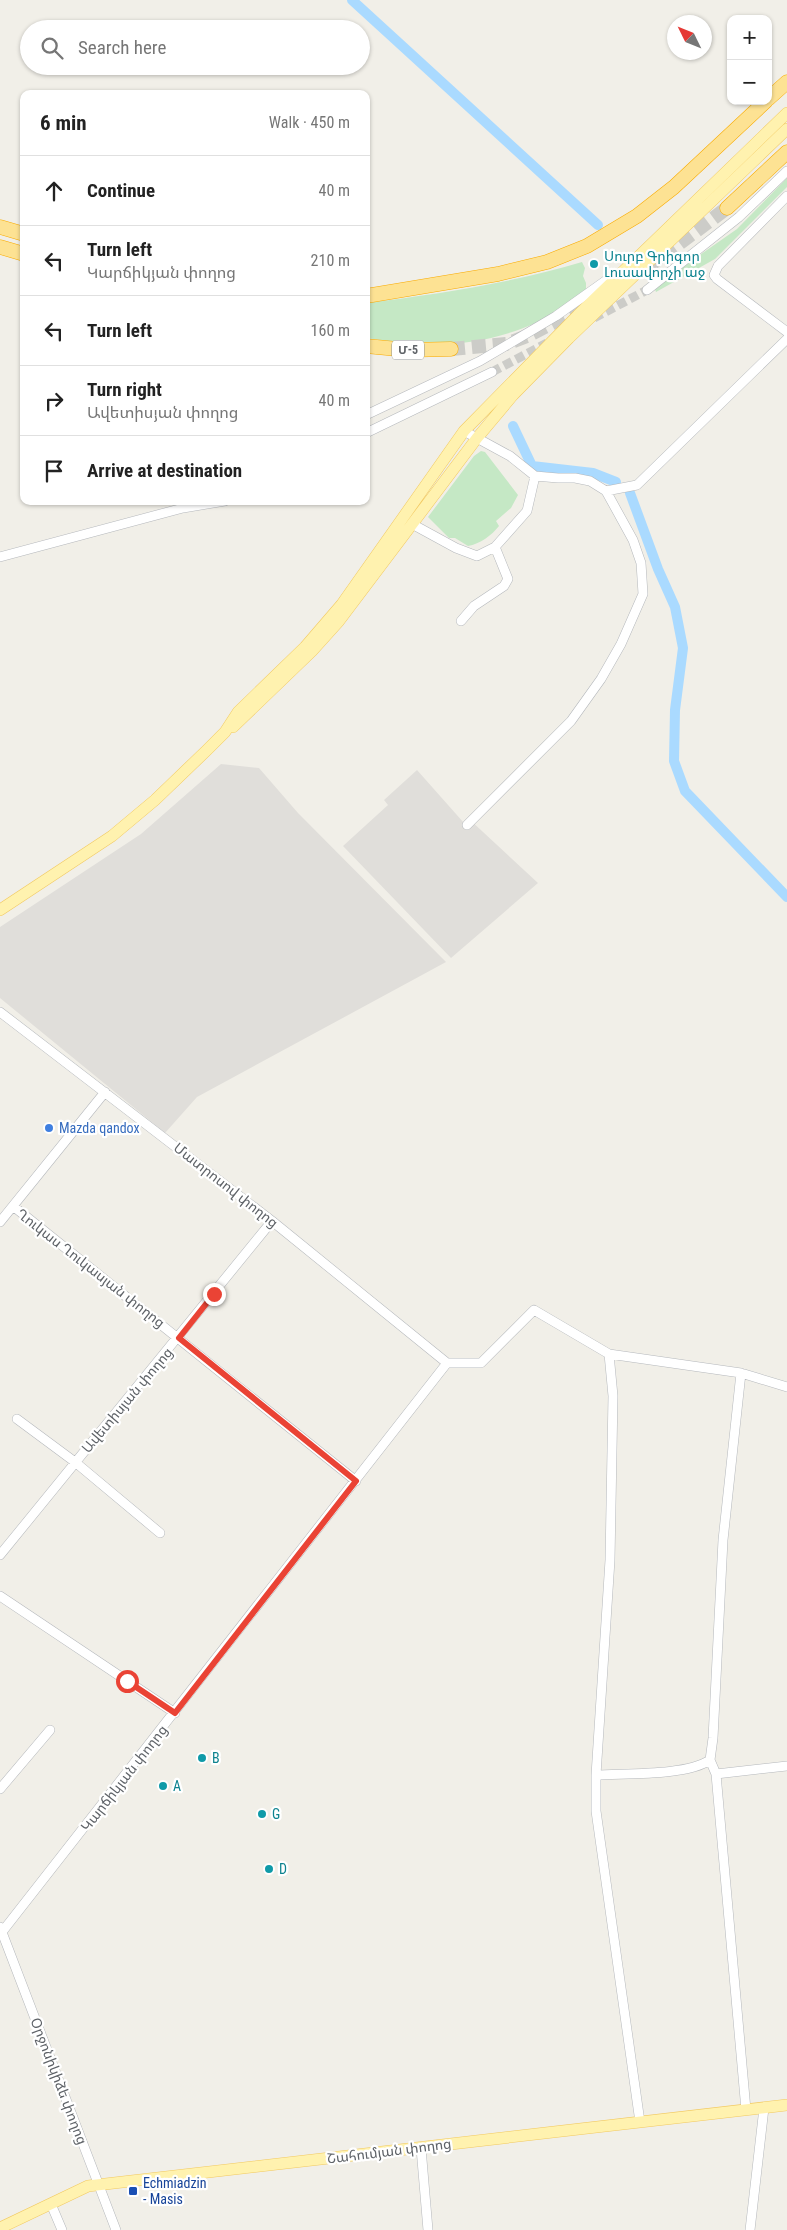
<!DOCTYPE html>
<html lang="en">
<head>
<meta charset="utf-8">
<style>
	body { margin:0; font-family:"Roboto Condensed","Noto Sans Armenian",sans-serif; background:#f6f6f6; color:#222 }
	.controls { position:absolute; right:15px; top:15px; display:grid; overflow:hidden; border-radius:10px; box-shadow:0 1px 4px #0004 }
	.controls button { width:45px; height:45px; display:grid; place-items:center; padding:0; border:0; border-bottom:1px solid #e0e0e0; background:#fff; color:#222; font:25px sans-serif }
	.compass { position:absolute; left:667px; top:15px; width:45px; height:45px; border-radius:50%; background:#fff; box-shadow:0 1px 4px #0004; rotate:313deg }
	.stop { position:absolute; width:15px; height:15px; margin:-11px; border:4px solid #ea4335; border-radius:50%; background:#fff }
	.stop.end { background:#ea4335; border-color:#fff; box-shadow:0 1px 5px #0008 }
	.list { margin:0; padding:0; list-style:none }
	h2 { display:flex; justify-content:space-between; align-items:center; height:65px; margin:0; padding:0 20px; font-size:21px }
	h2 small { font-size:16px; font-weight:400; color:#767676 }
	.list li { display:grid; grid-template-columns:32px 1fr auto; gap:15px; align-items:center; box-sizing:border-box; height:70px; padding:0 20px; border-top:1px solid #e0e0e0 }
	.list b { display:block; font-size:19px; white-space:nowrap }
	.list p { margin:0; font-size:16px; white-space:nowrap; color:#767676 }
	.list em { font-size:16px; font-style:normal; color:#767676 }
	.icon { flex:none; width:28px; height:28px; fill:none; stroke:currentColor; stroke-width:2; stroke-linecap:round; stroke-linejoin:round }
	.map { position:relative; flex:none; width:787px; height:2230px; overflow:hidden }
	.search { position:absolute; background:#fff; box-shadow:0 1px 4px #0004; left:20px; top:20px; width:350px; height:55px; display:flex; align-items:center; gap:12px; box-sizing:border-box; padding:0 18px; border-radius:28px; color:#767676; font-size:19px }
	.panel { position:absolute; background:#fff; box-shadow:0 1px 4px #0004; left:20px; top:90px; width:350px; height:415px; border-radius:10px }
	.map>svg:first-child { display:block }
</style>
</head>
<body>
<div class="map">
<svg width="787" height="2230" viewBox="0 0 787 2230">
	<rect width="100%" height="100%" fill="#f1efe8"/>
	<path fill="#e0deda" d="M221,764L259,768L298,813L446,962L197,1097L165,1133L0,998V927L141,834Z
		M417,770L464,823L469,819L538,883L451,958L343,846L388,805L384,800Z"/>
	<path fill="#c5e8c5" d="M787,178V187L715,259L656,292L654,287L737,229Z
		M582,262L585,268L583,276L586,283V291C570,301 555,314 538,322C477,349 430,347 366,338V303C439,294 512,283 582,262Z
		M481,451L485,452L518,495L511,508L496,521L499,526C492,535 480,544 468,546L455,538H449L428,517L474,456Z"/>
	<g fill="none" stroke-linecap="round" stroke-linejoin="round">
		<path stroke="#aadaff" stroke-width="10" d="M352,0L598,225
			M513,426L532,466L593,473L616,482
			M630,493L658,569L675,607L683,648L675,710L674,761L685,791L787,897"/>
		<path stroke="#ccccc8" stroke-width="9" stroke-dasharray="9 4.5" stroke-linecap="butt" d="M594,318L647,290
			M492,372L547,343"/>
		<path stroke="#ccccc8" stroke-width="14" stroke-dasharray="14 7" stroke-linecap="butt" d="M646,268L727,208
			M451,349L506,344L527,336L586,306"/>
		<defs>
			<path id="minor" d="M787,196L718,266L714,275L717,279L787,332
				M647,290L739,217L787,171
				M366,415L480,361L556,316L615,274
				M464,431L510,456L535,476L558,478H575L590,481L606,491L637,485L787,339
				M366,433L492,372
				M412,524L456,548L477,556L495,547L527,511L535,476
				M0,557L183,508L225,501
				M461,621L474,606L504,586L508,579L495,547
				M467,825L571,721L601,679L621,644L643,594L641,563L633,540L606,491
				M0,1012L272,1221L447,1363
				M13,1206L356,1481
				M0,1222L105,1092
				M609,1354L613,1396L610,1560L596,1775V1811L640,2122
				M447,1363H481L534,1310L609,1354L741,1373L787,1387
				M741,1373L723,1540L713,1738L710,1760L716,1774L746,2110
				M17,1419L75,1462L160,1533
				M0,1555L272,1221
				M0,1596L175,1713
				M716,1774L787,1766
				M596,1775C626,1773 686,1776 710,1760
				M0,1789L50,1730
				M0,1927L116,2230
				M2,1932L447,1363
				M421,2148L428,2230
				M51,2204L62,2230
				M750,2230L764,2108"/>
			<path id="major" d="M233,727L312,651L339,621L477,438L513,395L569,338L787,129
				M0,910L112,836L155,800L207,750L225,732L238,712L305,647L342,604L464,431L578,315L787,113
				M0,2228L88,2186L787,2105"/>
			<path id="highway" d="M768,99L787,82
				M727,208L787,152
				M0,227L24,234
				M0,247L24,254
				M366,296L498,274L547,262L587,246L637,216L674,187L766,101
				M366,346L408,350L451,349"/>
		</defs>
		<use href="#minor" stroke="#b5b8bc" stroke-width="10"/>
		<use href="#major" stroke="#f2c960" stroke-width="12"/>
		<use href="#highway" stroke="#f9ab00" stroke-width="15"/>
		<use href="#minor" stroke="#fff" stroke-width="9"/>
		<use href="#major" stroke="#fff2af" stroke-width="11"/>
		<use href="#highway" stroke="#fde293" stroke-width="14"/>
	</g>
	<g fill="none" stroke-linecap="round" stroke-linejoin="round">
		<path stroke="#ea4335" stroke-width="6" d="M127,1681L175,1713L356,1481L179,1338L214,1294"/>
	</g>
	<g fill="#0f9aa8" stroke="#fff" stroke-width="2">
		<circle cx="594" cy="264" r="5"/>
		<circle cx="202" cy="1758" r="5"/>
		<circle cx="163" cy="1786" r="5"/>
		<circle cx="262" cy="1814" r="5"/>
		<circle cx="269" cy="1869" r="5"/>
	</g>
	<circle fill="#3f7fe0" stroke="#fff" stroke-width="2" cx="49" cy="1128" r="5"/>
	<rect fill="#1a4fb4" stroke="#fff" stroke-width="2" x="128" y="2186" width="10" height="10" rx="2.5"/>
	<g text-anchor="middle" stroke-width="4.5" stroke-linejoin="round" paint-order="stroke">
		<rect fill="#fff" stroke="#8f9295" stroke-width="1" x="392" y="340.5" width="32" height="19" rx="4"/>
		<g font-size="12" font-weight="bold" fill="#5f6368">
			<text x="408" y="354">Մ-5</text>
		</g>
		<g font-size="14" fill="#0d838f" stroke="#fff" text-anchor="start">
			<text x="604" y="261">Սուրբ Գրիգոր<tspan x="604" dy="16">Լուսավորչի աջ</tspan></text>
			<text x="212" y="1763">B</text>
			<text x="173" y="1791">A</text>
			<text x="272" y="1819">G</text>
			<text x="279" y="1874">D</text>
		</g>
		<g font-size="14" fill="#366cbe" stroke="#fff" text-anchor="start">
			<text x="59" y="1133">Mazda qandox</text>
		</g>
		<g font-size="14" fill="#5f6368" stroke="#fff">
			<text transform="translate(226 1185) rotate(38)" y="5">Մատրոսով փողոց</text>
			<text transform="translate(91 1268) rotate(38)" y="5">Ղուկաս Ղուկասյան փողոց</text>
			<text transform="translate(127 1400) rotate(-50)" y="5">Ավետիսյան փողոց</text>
			<text transform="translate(124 1778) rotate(-52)" y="5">Կարճիկյան փողոց</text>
			<text transform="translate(59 2081) rotate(69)" y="5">Օրջոնիկիձե փողոց</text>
			<text transform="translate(389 2151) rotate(-7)" y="5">Շահումյան փողոց</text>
		</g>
		<g font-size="14" fill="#164399" stroke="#fff" text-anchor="start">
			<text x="143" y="2188">Echmiadzin<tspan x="143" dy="16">- Masis</tspan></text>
		</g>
	</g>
</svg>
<div class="controls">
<button>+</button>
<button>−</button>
</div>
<svg class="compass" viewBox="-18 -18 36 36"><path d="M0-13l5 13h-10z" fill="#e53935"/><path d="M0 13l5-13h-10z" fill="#767676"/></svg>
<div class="stop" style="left:127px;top:1681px"></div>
<div class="stop end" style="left:214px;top:1294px"></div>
<div class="search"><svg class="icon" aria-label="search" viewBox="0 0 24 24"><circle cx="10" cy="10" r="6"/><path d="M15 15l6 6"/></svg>Search here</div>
<section class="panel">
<h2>6 min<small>Walk · 450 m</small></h2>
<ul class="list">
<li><svg class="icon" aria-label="ahead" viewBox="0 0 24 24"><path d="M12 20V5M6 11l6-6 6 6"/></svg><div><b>Continue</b></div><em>40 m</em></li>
<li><svg class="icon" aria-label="left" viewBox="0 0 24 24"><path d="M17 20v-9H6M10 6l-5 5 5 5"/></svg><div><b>Turn left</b><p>Կարճիկյան փողոց</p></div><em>210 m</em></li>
<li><svg class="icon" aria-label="left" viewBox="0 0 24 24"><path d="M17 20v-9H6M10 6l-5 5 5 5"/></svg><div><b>Turn left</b></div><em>160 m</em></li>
<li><svg class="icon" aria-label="right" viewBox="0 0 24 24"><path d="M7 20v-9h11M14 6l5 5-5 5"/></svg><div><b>Turn right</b><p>Ավետիսյան փողոց</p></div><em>40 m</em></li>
<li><svg class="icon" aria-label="arrive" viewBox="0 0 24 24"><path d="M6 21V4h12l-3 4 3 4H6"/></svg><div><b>Arrive at destination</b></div></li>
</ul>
</section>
</div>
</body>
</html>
